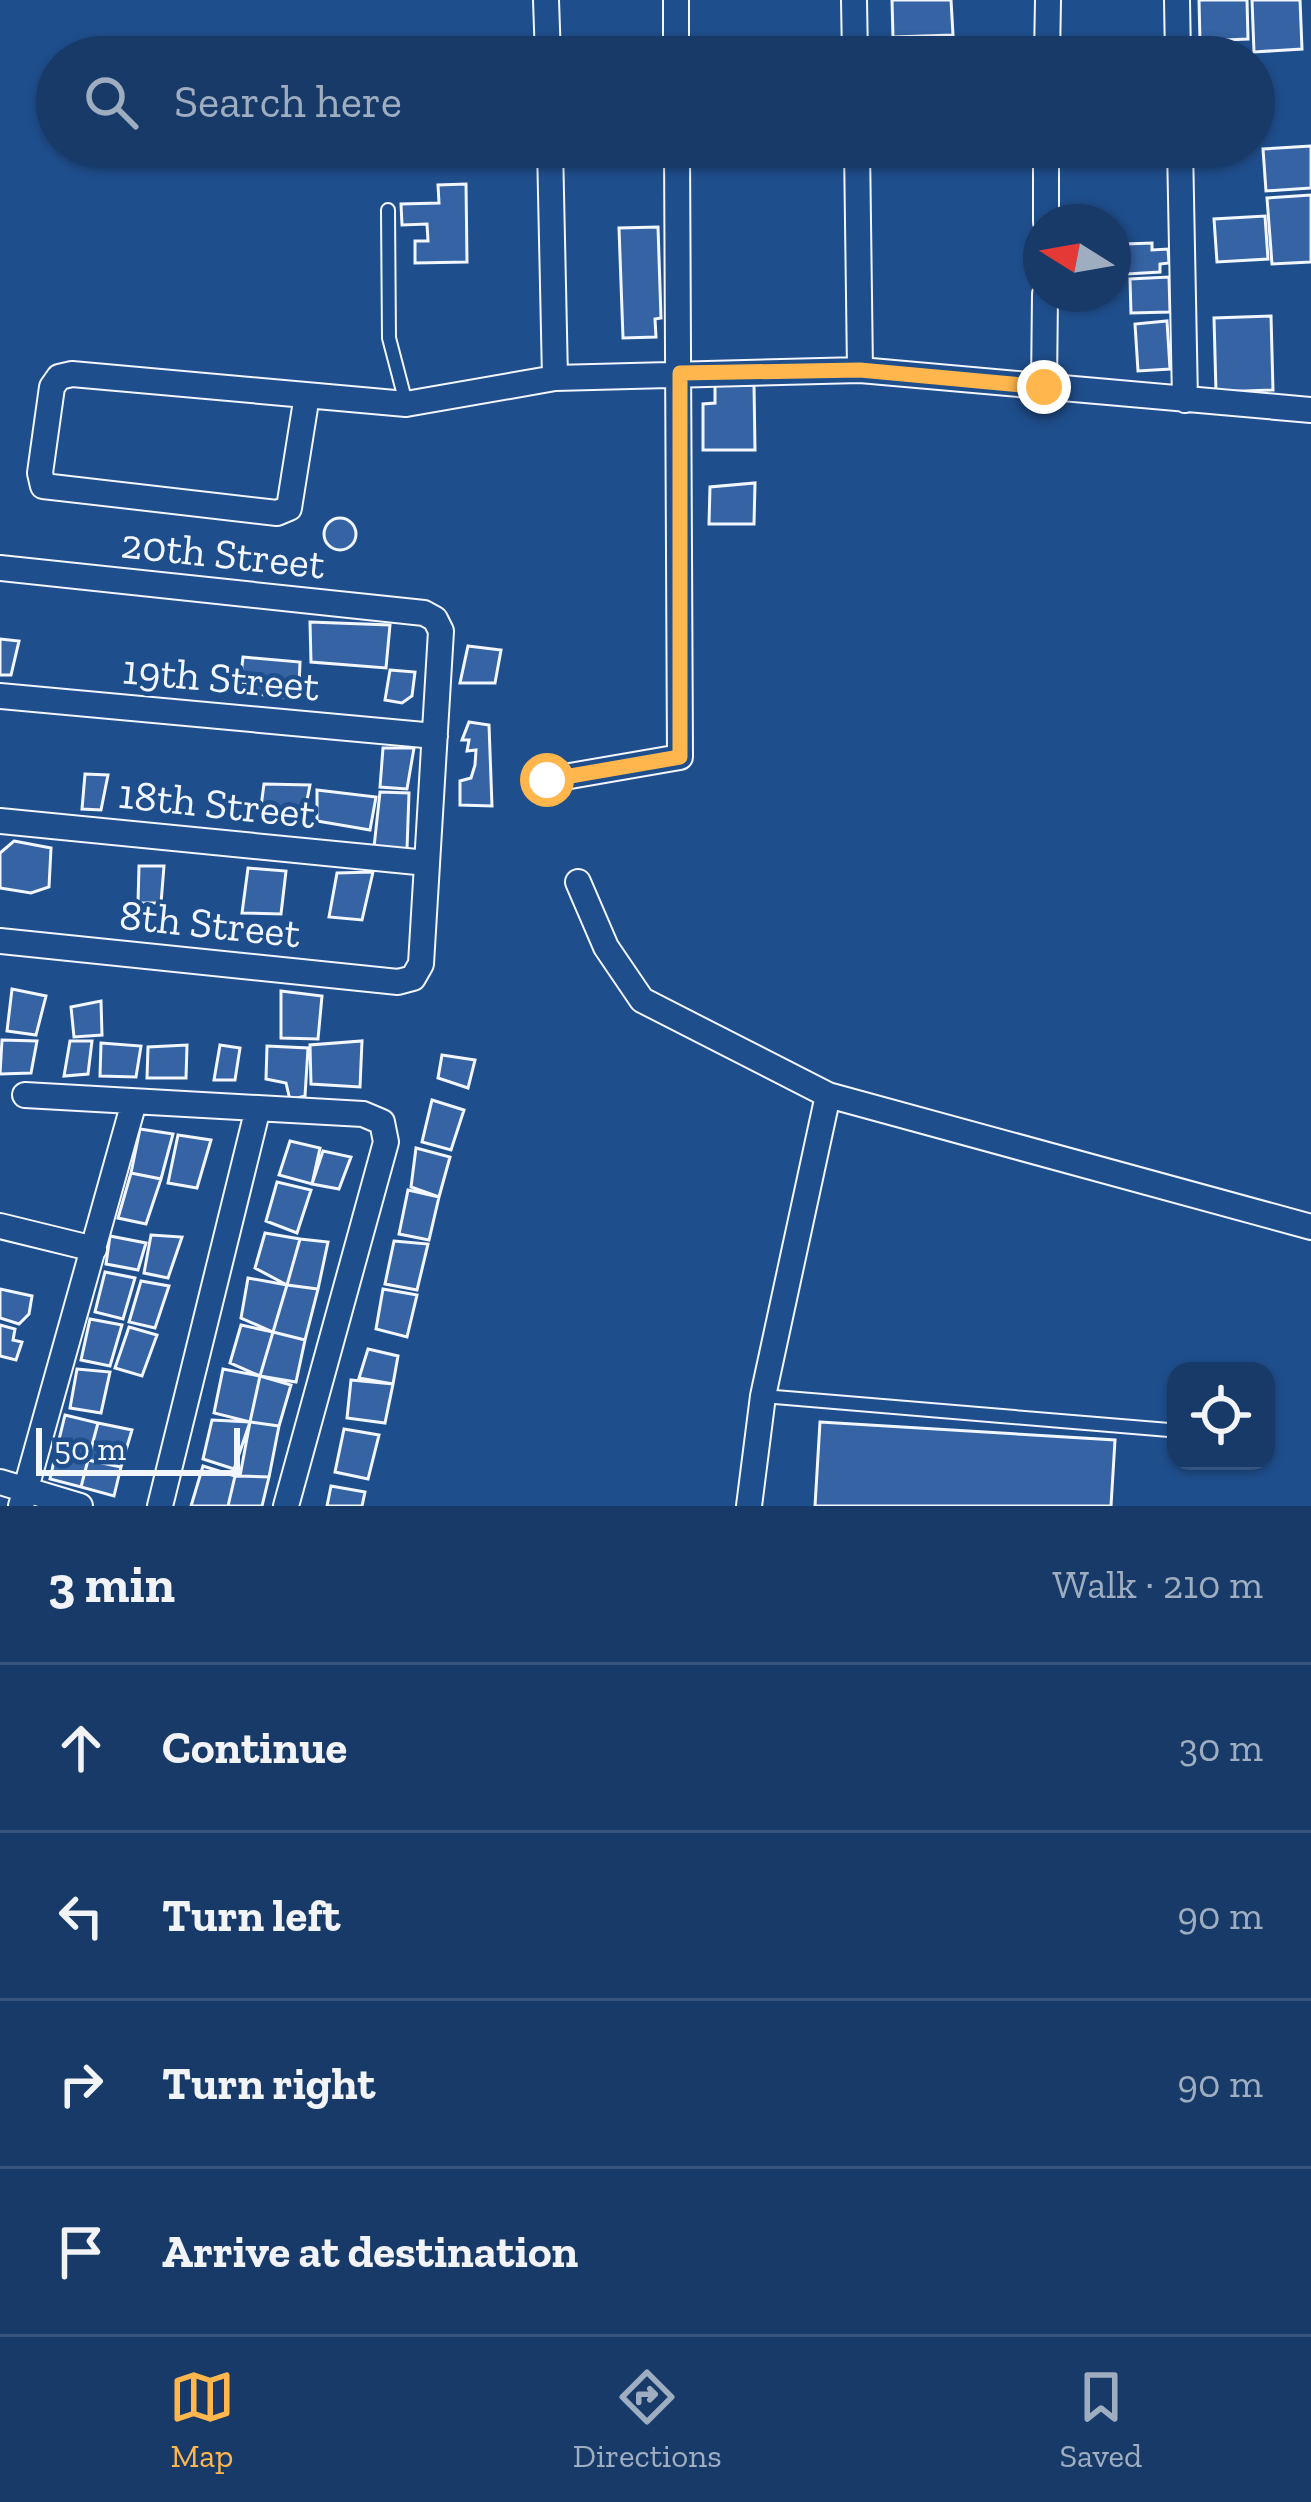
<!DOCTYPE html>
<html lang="en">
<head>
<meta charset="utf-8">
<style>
	body { margin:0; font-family:"Zilla Slab",serif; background:#20416f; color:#f1f3f6 }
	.controls { position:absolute; right:36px; bottom:36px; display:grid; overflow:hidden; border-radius:24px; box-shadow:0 3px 9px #0004 }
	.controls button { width:108px; height:108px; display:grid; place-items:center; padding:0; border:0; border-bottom:3px solid #36547d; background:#173a69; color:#f1f3f6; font:60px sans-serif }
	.compass { position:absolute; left:1023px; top:204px; width:108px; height:108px; border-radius:50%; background:#173a69; box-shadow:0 3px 9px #0004; rotate:281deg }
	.scale { position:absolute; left:36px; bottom:30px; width:204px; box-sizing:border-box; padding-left:12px; border:6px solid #f2f6ff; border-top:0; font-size:33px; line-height:42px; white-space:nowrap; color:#f2f6ff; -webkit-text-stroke:9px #1f4e8c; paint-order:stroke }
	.stop { position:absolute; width:36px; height:36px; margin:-27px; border:9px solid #ffb74d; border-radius:50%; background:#fff }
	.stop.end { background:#ffb74d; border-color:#fff; box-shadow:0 3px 12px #0008 }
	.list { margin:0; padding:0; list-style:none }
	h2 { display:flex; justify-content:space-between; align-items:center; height:156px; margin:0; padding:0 48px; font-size:51px }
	h2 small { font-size:39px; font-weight:400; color:#9eadc0 }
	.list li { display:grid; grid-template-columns:78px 1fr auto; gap:36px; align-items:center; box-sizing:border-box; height:168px; padding:0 48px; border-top:3px solid #36547d }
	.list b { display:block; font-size:45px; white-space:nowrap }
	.list em { font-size:39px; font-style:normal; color:#9eadc0 }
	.icon { flex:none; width:66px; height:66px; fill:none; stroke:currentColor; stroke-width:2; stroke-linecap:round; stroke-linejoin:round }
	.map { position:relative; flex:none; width:1311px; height:1506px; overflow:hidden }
	.search { position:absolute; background:#173a69; box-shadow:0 3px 9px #0004; left:36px; right:36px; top:36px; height:132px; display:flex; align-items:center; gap:30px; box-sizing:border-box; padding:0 42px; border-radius:66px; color:#9eadc0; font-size:45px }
	.sheet { height:828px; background:#173a69 }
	nav { display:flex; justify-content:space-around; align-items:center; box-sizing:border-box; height:168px; border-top:3px solid #36547d; background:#173a69; font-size:33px; color:#9eadc0 }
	nav a { display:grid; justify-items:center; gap:6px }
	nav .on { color:#ffb74d }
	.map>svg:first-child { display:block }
</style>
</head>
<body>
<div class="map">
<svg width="1311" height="1506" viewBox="0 0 1311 1506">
	<rect width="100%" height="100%" fill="#1f4e8c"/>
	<path fill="#3563a3" stroke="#f2f6ff" stroke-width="3" d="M892,0H951L953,35L893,37Z
		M1199,0H1247L1248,39L1200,41Z
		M1252,0H1300L1302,49L1254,52Z
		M1014,39L1015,57H968L967,41Z
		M954,40L955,57H892V41Z
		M1311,146V188L1266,191L1263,149Z
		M1077,147H1121L1122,154L1078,159Z
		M466,184L467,262L415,263V241H428L427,224L402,225L401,204L439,203L438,185Z
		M1311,195V262L1272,264L1267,198Z
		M1265,216L1268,259L1217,262L1214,219Z
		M658,227L661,318L655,319L656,337L623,338L619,228Z
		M1152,243V250L1168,249L1169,263L1160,264V272L1127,274L1125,244Z
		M1169,277L1170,312L1131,313L1130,279Z
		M1271,316L1273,390L1216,392L1214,318Z
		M1167,321L1170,369L1138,371L1135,324Z
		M715,385H754L755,450H703V404L715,403Z
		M755,483L754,524H709L710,487Z
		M324 534a16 16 0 1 1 32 0a16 16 0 1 1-32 0Z
		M310,622L390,625L386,668L311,662Z
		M0,639L19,641L11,675H0Z
		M468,646L501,650L495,683H460Z
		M243,657L300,662L299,686L288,685L287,698L250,693L251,685L240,684Z
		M390,670L415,672L412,696L402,703L385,700Z
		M469,722L489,725L492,806L460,805V781L471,778L475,765L476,750L467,751L469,740H462Z
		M383,748H414L407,789L380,787Z
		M85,774L108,775L101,810L82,809Z
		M264,784L310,785L303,820L260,814Z
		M317,790L376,797L370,830L317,821Z
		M380,792L409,793L407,849L374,847Z
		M14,841L51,848L49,887L31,893L0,888V853Z
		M139,866H164L161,903H138Z
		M248,868L286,871L281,914L242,913Z
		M373,872L362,920L329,917L337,873Z
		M12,989L46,996L36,1035L7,1031Z
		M281,991L322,996L318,1039L281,1038Z
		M101,1001L102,1035L74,1037L71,1007Z
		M2,1040L37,1041L31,1073L0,1074Z
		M70,1041H92L88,1074L64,1076Z
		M362,1041L360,1087L311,1084L310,1045Z
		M101,1043L141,1046L136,1077L100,1076Z
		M187,1045L186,1078H147L148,1047Z
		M220,1045L240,1048L235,1080H214Z
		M267,1046L308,1048L305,1096L290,1100L286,1083L266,1079Z
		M442,1055L475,1060L468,1088L438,1078Z
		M432,1100L464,1110L451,1150L422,1142Z
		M140,1129L173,1134L161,1179L131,1173Z
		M178,1135L211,1140L197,1188L168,1183Z
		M290,1141L320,1148L312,1184L279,1175Z
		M416,1148L450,1157L439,1197L411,1187Z
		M323,1151L351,1157L339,1189L312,1184Z
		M131,1173L161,1179L146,1224L118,1218Z
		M277,1182L311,1190L297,1233L266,1221Z
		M408,1190L439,1197L429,1240L399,1234Z
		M265,1233L300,1239L287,1285L255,1268Z
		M151,1235L182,1237L168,1278L144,1273Z
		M110,1236L146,1243L138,1270L106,1264Z
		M300,1239L328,1242L318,1289L287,1285Z
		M394,1241L428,1244L417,1290L385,1284Z
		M105,1272L135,1278L123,1319L95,1312Z
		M248,1278L287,1285L273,1332L241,1318Z
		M141,1281L169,1286L155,1328L129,1322Z
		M287,1285L318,1289L305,1340L273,1332Z
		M0,1289L32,1296L29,1314L19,1324L0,1318Z
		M383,1289L417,1295L407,1337L376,1329Z
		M90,1319L122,1325L110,1366L81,1360Z
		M0,1325L15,1329L13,1340L22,1342L16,1360L0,1356Z
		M241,1325L273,1332L260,1376L230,1363Z
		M129,1327L157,1335L142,1376L115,1368Z
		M273,1332L305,1340L296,1382L260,1376Z
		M368,1349L398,1356L393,1384L359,1378Z
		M77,1369L110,1372L101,1413L70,1408Z
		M223,1369L260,1376L250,1422L214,1413Z
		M260,1376L291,1385L279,1426L250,1422Z
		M351,1380L393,1384L385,1423L347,1418Z
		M65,1415L98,1423L88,1460L56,1452Z
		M212,1420L250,1422L234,1469L203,1459Z
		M250,1422L279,1426L269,1477L240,1476Z
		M820,1422L1115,1440L1111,1506H815Z
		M98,1423L132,1430L121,1467L88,1460Z
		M344,1429L379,1435L368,1479L335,1472Z
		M56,1452L88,1460L81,1487L50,1479Z
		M88,1460L121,1467L114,1496L81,1487Z
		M203,1466L235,1476L228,1506H191Z
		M235,1476L269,1477L262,1506H228Z
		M331,1486L365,1492L362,1506H327Z"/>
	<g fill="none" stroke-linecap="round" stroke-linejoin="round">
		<defs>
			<path id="lane" d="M388,210L389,338L406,403
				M763,1396L1169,1430"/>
			<path id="street" d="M546,0L548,57
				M676,0V57
				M854,0L855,57
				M1177,0L1178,57
				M1047,57L1048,0
				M550,147L555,378
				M857,147L860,370
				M1180,147L1185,400
				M1046,222V147
				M1044,387L1045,294
				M307,395L289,508L277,513L43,486L40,473L52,387L59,377L72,374L406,404L555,378L860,370L1311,410
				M0,568L424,613L435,619L441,631L421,964L413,978L398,982L0,941
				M0,696L435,736
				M547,780L680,757L677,147
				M0,821L427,863
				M578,882L606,947L642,1000L828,1095
				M25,1095L363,1114L382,1122L386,1142L286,1506
				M0,1226L94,1249
				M0,1482L80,1506
				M21,1506L134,1102
				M160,1506L258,1108
				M749,1506L763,1396L828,1095L1311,1227"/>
		</defs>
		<use href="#lane" stroke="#f2f6ff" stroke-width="16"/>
		<use href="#street" stroke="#f2f6ff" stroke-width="28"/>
		<use href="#lane" stroke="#1f4e8c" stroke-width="12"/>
		<use href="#street" stroke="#1f4e8c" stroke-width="24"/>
	</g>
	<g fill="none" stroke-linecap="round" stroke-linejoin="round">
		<path stroke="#ffb74d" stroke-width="15" d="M547,780L680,757V373L860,370L1044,387"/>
	</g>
	<g text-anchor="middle" stroke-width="9" stroke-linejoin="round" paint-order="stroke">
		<g font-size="42" fill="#f2f6ff" stroke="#1f4e8c">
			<text transform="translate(223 553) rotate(6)" y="15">20th Street</text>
			<text transform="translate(221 677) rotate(5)" y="15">19th Street</text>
			<text transform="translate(217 803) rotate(6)" y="15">18th Street</text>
			<text transform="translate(210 923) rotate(6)" y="15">8th Street</text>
		</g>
	</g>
</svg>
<div class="controls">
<button><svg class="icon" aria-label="locate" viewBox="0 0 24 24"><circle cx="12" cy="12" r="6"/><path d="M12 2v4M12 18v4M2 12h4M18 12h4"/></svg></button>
</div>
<svg class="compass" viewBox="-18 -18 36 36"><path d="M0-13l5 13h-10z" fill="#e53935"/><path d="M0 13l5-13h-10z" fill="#9eadc0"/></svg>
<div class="scale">50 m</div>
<div class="stop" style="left:547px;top:780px"></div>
<div class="stop end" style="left:1044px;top:387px"></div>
<div class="search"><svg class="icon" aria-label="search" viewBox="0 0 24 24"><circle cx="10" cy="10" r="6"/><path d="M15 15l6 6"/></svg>Search here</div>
</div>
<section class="sheet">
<h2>3 min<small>Walk · 210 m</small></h2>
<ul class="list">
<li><svg class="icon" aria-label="ahead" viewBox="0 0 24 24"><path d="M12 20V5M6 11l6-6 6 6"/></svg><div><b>Continue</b></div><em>30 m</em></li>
<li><svg class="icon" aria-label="left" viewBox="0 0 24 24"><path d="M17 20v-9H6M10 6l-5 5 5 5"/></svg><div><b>Turn left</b></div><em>90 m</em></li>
<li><svg class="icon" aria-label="right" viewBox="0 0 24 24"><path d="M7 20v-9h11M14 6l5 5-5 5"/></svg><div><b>Turn right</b></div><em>90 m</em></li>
<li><svg class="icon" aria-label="arrive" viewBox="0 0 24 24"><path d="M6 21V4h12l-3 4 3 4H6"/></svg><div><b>Arrive at destination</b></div></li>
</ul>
</section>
<nav>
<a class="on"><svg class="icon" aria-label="map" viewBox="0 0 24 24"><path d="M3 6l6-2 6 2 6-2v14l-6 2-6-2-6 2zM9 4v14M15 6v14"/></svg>Map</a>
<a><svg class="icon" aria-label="directions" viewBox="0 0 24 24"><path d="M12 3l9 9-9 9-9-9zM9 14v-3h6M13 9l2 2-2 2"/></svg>Directions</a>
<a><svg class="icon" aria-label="saved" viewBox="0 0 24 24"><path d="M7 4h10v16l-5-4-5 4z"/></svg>Saved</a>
</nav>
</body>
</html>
